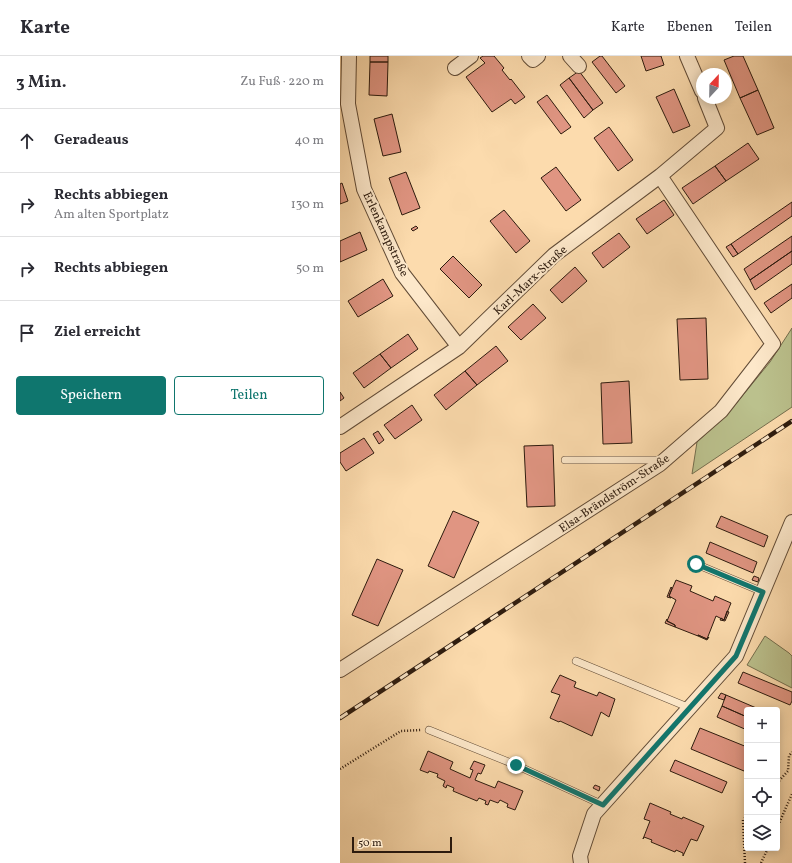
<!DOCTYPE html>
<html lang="de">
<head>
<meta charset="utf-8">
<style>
	body { margin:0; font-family:Vollkorn,serif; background:#f2f2f3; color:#2b2b33 }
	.controls { position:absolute; right:12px; bottom:12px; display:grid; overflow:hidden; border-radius:4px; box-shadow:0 2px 10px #0003 }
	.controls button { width:36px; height:36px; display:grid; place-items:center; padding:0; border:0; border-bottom:1px solid #e1e1e2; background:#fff; color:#2b2b33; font:20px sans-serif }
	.compass { position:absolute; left:356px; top:12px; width:36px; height:36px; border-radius:50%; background:#fff; box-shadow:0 2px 10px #0003; rotate:22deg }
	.scale { position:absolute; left:12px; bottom:10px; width:100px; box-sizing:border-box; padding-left:4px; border:2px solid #2d1b0e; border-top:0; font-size:11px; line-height:14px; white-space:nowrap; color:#2d1b0e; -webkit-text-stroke:3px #fde8ca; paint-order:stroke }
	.stop { position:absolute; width:12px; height:12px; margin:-9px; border:3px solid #0f766e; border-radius:50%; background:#fff }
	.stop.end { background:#0f766e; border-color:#fff; box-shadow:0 1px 4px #0008 }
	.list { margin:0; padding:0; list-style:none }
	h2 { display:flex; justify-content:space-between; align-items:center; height:52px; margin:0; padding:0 16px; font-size:17px }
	h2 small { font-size:13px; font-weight:400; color:#7c7c81 }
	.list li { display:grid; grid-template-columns:26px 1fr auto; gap:12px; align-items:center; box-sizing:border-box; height:64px; padding:0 16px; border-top:1px solid #e1e1e2 }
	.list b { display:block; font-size:15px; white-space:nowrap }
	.list p { margin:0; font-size:13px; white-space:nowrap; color:#7c7c81 }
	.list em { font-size:13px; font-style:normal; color:#7c7c81 }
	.actions { display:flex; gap:8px; padding:12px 16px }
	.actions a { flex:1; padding:9px 0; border:1px solid #0f766e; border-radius:4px; text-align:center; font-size:14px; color:#0f766e }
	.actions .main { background:#0f766e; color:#fff }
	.icon { flex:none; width:22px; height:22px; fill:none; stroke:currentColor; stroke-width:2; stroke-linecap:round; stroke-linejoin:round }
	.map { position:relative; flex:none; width:452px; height:807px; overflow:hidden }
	header { display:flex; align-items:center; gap:24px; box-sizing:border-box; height:56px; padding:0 20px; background:#fff; border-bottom:1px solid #e1e1e2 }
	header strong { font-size:19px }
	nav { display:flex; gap:22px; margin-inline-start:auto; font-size:14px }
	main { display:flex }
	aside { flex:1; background:#fff }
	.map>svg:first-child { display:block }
</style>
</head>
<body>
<header>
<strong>Karte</strong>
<nav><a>Karte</a><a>Ebenen</a><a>Teilen</a></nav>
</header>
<main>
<aside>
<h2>3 Min.<small>Zu Fuß · 220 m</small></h2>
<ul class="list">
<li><svg class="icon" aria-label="ahead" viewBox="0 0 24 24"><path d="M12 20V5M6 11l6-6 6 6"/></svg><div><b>Geradeaus</b></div><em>40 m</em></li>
<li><svg class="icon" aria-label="right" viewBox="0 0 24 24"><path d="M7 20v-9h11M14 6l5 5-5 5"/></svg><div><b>Rechts abbiegen</b><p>Am alten Sportplatz</p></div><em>130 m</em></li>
<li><svg class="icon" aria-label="right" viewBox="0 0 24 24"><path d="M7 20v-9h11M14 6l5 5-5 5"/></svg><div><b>Rechts abbiegen</b></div><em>50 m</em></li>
<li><svg class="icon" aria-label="arrive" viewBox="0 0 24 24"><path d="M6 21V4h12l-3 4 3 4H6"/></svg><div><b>Ziel erreicht</b></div></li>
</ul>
<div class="actions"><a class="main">Speichern</a><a>Teilen</a></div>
</aside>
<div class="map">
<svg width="452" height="807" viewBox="0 0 452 807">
	<rect width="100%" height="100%" fill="#fcdbad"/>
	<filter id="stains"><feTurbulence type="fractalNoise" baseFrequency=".005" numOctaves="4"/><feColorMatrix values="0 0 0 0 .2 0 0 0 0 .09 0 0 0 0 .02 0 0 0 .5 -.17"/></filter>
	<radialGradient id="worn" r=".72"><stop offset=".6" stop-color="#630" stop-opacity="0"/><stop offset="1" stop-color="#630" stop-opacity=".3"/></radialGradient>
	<path fill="#bbc18d" stroke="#746e4e" d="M452,272V351L352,418L357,386L390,355L430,306Z
		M425,580L449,597L452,600V632L407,609Z"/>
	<path fill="#e09582" stroke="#2d1b0e" d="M30,0H48V6H30Z
		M143,0H154L164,12L162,14L170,24L171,23L185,41L175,48L171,43L152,56L126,21L145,7L140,2Z
		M260,0H262L285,30L276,37L252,6Z
		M301,0H321L324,9L306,15Z
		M394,0H403L418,34L400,42L384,4Z
		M30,6H48L47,40L29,39Z
		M239,15L263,47L253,54L229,22Z
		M229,22L253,54L244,62L220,29Z
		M334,33L350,70L333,77L316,41Z
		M418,34L434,72L417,79L400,42Z
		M207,39L231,71L221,78L197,46Z
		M52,58L61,96L43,100L34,63Z
		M269,71L293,104L278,115L254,82Z
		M408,87L419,103L386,125L375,110Z
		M375,110L386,125L353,148L342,132Z
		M216,111L241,144L226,155L201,122Z
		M66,116L80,152L62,159L49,122Z
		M2,127L8,145L0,148V128Z
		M324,144L334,159L307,178L296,163Z
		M452,146V160L398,198L391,188Z
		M164,154L190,185L176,197L150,165Z
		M76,170L78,172L73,175L71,173Z
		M20,176L27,194L0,206V185Z
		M279,177L290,191L263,212L252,197Z
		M452,180V195L410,224L404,213Z
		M391,188L398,198L393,201L386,191Z
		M452,195V208L415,234L410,224Z
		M113,200L142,229L129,242L100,213Z
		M235,211L247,225L222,247L210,234Z
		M43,223L53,240L18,261L8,245Z
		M452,228V242L431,257L424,247Z
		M193,248L206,262L181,284L168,271Z
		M366,262L368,323L340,324L337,263Z
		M68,278L78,293L51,312L40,298Z
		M156,290L168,305L137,329L125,315Z
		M40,298L51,312L24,332L13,317Z
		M125,315L137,329L106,354L94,339Z
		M289,325L292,387L263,388L261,327Z
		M0,336L4,342L0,345Z
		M72,349L82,364L55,383L44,369Z
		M38,375L44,384L39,388L33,378Z
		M24,382L34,397L6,415L0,406V397Z
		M213,389L215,450L187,451L184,390Z
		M113,455L139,466L114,522L88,510Z
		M381,460L428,480L424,491L376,471Z
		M370,486L417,506L413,517L366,497Z
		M37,503L63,514L38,570L12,559Z
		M414,520L419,522L418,526L412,524Z
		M336,524L352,530L350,535L373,545L375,540L391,547L384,564L376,560L367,583L358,579V580L335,571V569L327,565L336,544L329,540Z
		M331,531L332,532L329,540L331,542L327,541Z
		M387,555L389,556L385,565L380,564L381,562L384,564Z
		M327,563V565L335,569V571L325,567Z
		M358,579L367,583L369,581L367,584L358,580Z
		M403,616L452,636V645L450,649L398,627Z
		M220,619L236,626L234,631L257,640L259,636L275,643L269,661L261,656L252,680L220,665L219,666L210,662L220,639L211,636Z
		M381,637L386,639L384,644L378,642Z
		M386,639L421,654H407V661L382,650Z
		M382,650L407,661V674L377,661Z
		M360,672L407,691V708L404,715L351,693Z
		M88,695L113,706L110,713L130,722L133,714L130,713L134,705L145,709L141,718L138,717L135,724L155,732L158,725L183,735L175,754L167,751L168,748L160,744L158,747L150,744L148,749L145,748L146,745L139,742L137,745L113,735L114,732L107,729L106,732L103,730L105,725L97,721L98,718L89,715L88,717L80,714Z
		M335,704L387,726L382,737L330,715Z
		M255,729L260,731L259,735L253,732Z
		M310,747L331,756L330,758L342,763L343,761L364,770L357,785L351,783L343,800V797L336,794L335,796L311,786L312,784L304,781L303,783L310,765L304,763Z"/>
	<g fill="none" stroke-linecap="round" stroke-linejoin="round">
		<defs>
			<path id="lane" d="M225,404H321
				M356,508L423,536
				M236,605L350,652
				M89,674L176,709L263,749"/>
			<path id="street" d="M9,0L8,48L24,133L62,217L119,291
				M189,0L193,4L198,0
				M230,0L239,10
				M347,0L362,35
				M115,12L131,0
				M0,371L119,291L214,199L320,120L377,72L365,42
				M0,614L320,408L381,355L433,288L320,120
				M241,807L240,800L254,758L396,600L452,466"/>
		</defs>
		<use href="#lane" stroke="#614b36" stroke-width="8"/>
		<use href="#street" stroke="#614b36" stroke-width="16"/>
		<path stroke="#2d1b0e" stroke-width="2.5" stroke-dasharray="1 2" stroke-linecap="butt" d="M0,713L61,675L81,674
			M437,727L448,715L449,700L452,696
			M437,772L452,738
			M405,807L403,764L407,760
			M421,807L428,792"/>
		<use href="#lane" stroke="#fde8ca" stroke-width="7"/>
		<use href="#street" stroke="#fde8ca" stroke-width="14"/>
		<defs>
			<path id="rail" d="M0,662L452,365"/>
		</defs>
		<use href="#rail" stroke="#2d1b0e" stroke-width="4.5"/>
		<use href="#rail" stroke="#fde8ca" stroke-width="3" stroke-dasharray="9" stroke-linecap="butt"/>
	</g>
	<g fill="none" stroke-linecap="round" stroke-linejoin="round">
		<path stroke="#0f766e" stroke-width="5" d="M176,709L263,749L396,600L423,536L356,508"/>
	</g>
	<g text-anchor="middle" stroke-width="4" stroke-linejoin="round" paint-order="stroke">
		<g font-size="12" fill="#2d1b0e" stroke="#fde8ca">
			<text transform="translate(46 178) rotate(65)" y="4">Erlenkampstraße</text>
			<text transform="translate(190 224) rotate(-43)" y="4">Karl-Marx-Straße</text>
			<text transform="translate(274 437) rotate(-34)" y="4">Elsa-Brändström-Straße</text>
		</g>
	</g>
	<rect width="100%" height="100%" filter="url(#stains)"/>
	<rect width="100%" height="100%" fill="url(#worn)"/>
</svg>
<div class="controls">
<button>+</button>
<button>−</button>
<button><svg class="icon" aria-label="locate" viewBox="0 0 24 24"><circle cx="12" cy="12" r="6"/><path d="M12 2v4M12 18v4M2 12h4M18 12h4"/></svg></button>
<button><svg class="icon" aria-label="layers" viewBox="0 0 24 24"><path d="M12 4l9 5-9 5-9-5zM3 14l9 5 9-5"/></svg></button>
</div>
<svg class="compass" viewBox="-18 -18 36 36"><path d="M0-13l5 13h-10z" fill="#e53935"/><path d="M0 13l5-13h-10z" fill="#7c7c81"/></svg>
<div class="scale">50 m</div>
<div class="stop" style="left:356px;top:508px"></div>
<div class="stop end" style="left:176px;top:709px"></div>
</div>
</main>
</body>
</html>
